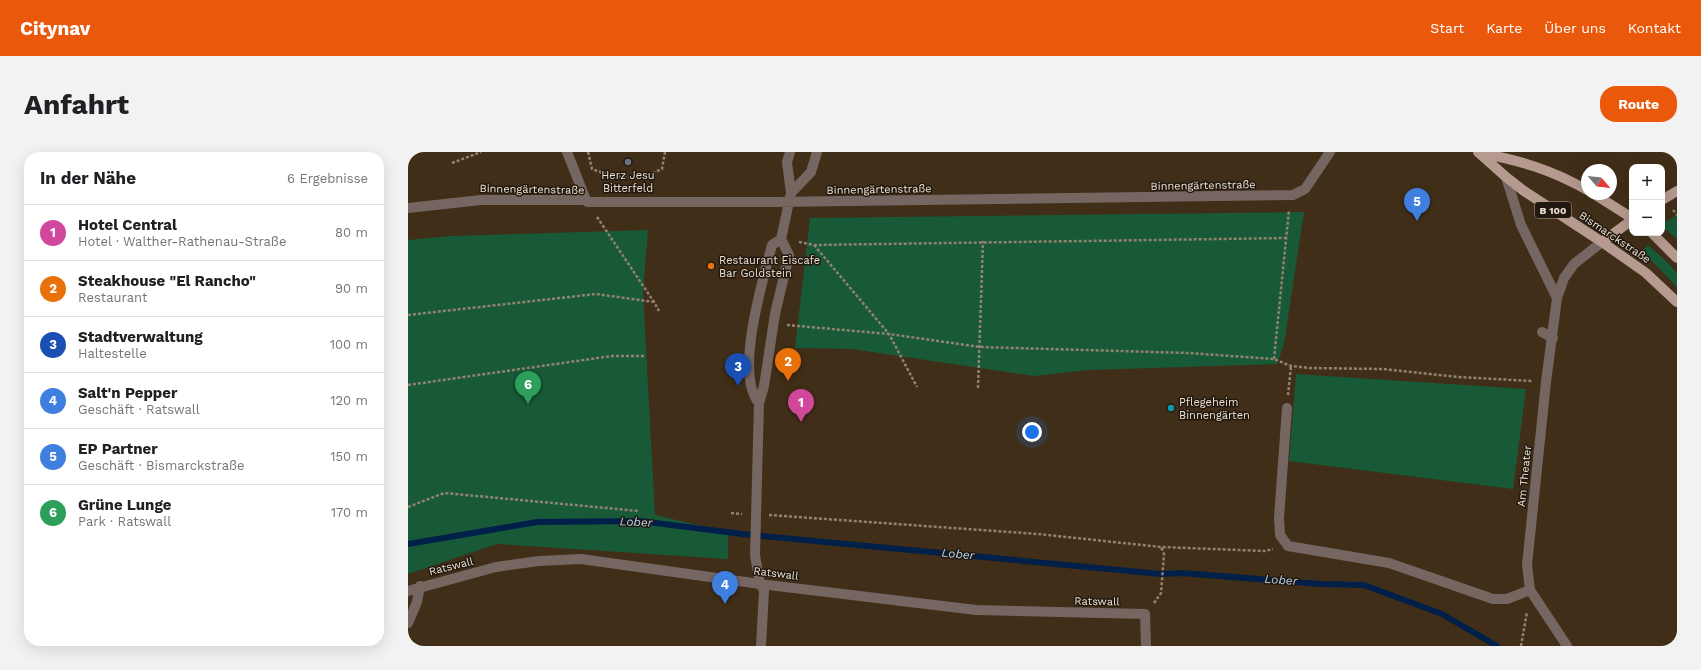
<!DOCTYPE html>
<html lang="de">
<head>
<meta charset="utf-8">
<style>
	body { margin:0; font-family:"Work Sans",sans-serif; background:#f2f2f2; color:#202124 }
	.controls { position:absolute; right:12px; top:12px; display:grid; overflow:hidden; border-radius:8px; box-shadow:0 4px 16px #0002 }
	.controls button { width:36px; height:36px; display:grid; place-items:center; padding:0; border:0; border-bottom:1px solid #e0e0e0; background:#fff; color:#202124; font:20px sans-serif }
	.compass { position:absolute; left:1173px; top:12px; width:36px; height:36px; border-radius:50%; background:#fff; box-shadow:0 4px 16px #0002; rotate:118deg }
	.you { position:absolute; left:624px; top:280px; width:14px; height:14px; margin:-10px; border:3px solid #fff; border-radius:50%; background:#1a73e8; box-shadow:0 0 0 6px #1a73e833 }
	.badge { display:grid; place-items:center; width:26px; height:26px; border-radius:50%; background:#ea580c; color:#fff; font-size:13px; font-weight:700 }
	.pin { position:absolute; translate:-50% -33px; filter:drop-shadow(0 1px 2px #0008) }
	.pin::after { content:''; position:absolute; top:21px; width:14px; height:12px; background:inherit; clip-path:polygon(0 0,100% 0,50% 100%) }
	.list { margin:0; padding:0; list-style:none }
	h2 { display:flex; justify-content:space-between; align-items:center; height:52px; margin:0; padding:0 16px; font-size:17px }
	h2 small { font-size:13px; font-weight:400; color:#757577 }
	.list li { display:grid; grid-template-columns:26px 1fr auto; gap:12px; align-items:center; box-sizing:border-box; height:56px; padding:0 16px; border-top:1px solid #e0e0e0 }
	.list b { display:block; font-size:15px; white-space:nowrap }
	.list p { margin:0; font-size:13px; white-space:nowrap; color:#757577 }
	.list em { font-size:13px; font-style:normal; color:#757577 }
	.map { position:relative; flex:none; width:1269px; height:494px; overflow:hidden; border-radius:16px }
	header { display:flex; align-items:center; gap:24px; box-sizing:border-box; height:56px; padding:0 20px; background:#ea580c; color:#fff }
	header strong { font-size:19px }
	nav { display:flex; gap:22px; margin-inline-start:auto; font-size:14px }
	.intro { display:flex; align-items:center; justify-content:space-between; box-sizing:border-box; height:96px; padding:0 24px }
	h1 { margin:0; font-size:28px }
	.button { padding:10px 18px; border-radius:16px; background:#ea580c; color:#fff; font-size:14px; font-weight:700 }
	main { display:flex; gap:24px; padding:0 24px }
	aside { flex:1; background:#fff; border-radius:16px; box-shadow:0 4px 16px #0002 }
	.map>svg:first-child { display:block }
</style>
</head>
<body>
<header>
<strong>Citynav</strong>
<nav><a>Start</a><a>Karte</a><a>Über uns</a><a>Kontakt</a></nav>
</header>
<div class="intro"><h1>Anfahrt</h1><a class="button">Route</a></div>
<main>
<aside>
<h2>In der Nähe<small>6 Ergebnisse</small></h2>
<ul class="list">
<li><span class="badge" style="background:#d1479c">1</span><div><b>Hotel Central</b><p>Hotel · Walther-Rathenau-Straße</p></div><em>80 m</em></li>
<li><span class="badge" style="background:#e8710a">2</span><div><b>Steakhouse &quot;El Rancho&quot;</b><p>Restaurant</p></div><em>90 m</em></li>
<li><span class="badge" style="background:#1a4fb4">3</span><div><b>Stadtverwaltung</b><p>Haltestelle</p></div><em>100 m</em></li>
<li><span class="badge" style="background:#3f7fe0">4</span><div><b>Salt'n Pepper</b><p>Geschäft · Ratswall</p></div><em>120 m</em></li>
<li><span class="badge" style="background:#3f7fe0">5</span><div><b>EP Partner</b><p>Geschäft · Bismarckstraße</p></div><em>150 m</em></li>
<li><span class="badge" style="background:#2e9e5b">6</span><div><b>Grüne Lunge</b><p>Park · Ratswall</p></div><em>170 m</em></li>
</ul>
</aside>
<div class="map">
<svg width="1269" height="494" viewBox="0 0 1269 494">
	<rect width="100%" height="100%" fill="#412e18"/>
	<path fill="#185937" d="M896,60L876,192L869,212L681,218L626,224L444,197L387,196L402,66Z
		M1269,63V87L1256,76L1257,70Z
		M240,78L235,140L247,363L320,380V407L89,392L0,422V88L42,84Z
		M1240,93L1257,108L1269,121V135L1241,106L1235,98Z
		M888,222L1118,237L1105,337L881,309Z"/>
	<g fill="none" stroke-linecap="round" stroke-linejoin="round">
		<path stroke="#002049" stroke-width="6" d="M0,392L129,370L232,369L334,382L753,422L774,421L913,432L956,433L1034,462L1089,494"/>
		<path stroke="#928270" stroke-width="2.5" stroke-dasharray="3 2" stroke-linecap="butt" d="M180,0L184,17L204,24L232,26L254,17L257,0
			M44,11L73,0
			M1265,58L1269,63
			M189,65L246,150L251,159
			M391,90L406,93L878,86
			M406,93L481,182L509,235
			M0,163L188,142L246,150
			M379,173L481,182L572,195L781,201L866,207L883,214L902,216L975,217L1050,225L1124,229
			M866,207L881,58
			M0,233L204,204H236
			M570,236L575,89
			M880,243L883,214
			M0,355L36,341L231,359
			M323,361L334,362
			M361,363L630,382L753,395L857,399L865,397
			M746,451L753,441L756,402L753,395
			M1113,494L1119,460"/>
		<path stroke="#756662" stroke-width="10" d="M1134,180L1145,186
			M879,256L871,366L872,383L880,394L981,411L1085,447H1099L1122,438"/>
		<path stroke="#756662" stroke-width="10" d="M352,432L356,438L353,494"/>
		<path stroke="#756662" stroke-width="10" d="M159,0L178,48
			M1098,25L1113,73L1149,146
			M383,41L403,20L409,0
			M0,56L73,48H178L179,50H366L885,43L897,37L922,0
			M351,251C326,222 355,128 364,93L373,87
			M352,432L347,403L351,251L356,234L367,162L381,103L373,87L383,41L379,10L382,0
			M0,439L88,415L131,409L173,407L352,432L568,458L737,462L738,494
			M0,471L9,450L12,434
			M1159,494L1122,438L1119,413L1138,230L1149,146L1156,126L1166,112L1194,90"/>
		<path stroke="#b6998f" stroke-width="10" d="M1070,0L1098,25L1116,39L1194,90L1238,121L1269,150
			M1072,1C1111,8 1144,18 1179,38
			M1186,42L1224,66
			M1254,48L1269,39
			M1244,81L1269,106
			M1194,90L1224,68"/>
	</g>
	<circle fill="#6b7280" stroke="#21190f" stroke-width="1.5" cx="220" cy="10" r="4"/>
	<circle fill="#e8710a" stroke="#21190f" stroke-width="1.5" cx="303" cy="114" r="4"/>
	<circle fill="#0f9aa8" stroke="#21190f" stroke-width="1.5" cx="763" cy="256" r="4"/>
	<g text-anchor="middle" stroke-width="3" stroke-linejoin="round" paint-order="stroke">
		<rect fill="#21190f" stroke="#b0a598" stroke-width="1" x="1127" y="50" width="36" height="16" rx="3"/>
		<g font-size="10" font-weight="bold" fill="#ede1d3">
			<text x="1145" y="62">B 100</text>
		</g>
		<g font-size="11" fill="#ede1d3" stroke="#21190f" text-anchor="start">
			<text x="220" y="27" text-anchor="middle">Herz Jesu<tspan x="220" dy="13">Bitterfeld</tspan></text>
			<text x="311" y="112">Restaurant Eiscafe<tspan x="311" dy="13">Bar Goldstein</tspan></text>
			<text x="771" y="254">Pflegeheim<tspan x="771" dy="13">Binnengärten</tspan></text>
		</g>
		<g font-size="11" fill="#ede1d3" stroke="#21190f">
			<text transform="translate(795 33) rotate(-1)" y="4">Binnengärtenstraße</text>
			<text transform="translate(124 37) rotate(1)" y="4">Binnengärtenstraße</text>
			<text transform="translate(471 37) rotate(-1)" y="4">Binnengärtenstraße</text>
			<text transform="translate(1207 85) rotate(34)" y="4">Bismarckstraße</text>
			<text transform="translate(1116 324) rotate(-84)" y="4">Am Theater</text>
			<text transform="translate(43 414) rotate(-14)" y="4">Ratswall</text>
			<text transform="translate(368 421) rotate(7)" y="4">Ratswall</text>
			<text transform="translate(689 449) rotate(1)" y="4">Ratswall</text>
		</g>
		<g font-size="12" font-style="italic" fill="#b8d2f4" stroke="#21190f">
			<text transform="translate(228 370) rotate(3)" y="4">Lober</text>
			<text transform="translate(550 402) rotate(5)" y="4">Lober</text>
			<text transform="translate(873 428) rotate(4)" y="4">Lober</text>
		</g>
	</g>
</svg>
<div class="controls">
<button>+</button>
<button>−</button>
</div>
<svg class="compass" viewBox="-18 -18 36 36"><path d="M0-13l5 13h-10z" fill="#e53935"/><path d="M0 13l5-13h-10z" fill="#757577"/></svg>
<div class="you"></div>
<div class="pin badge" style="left:393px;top:270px;background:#d1479c">1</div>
<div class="pin badge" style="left:380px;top:229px;background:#e8710a">2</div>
<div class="pin badge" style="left:330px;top:234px;background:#1a4fb4">3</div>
<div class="pin badge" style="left:317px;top:452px;background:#3f7fe0">4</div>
<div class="pin badge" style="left:1009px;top:69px;background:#3f7fe0">5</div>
<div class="pin badge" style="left:120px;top:252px;background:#2e9e5b">6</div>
</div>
</main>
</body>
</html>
